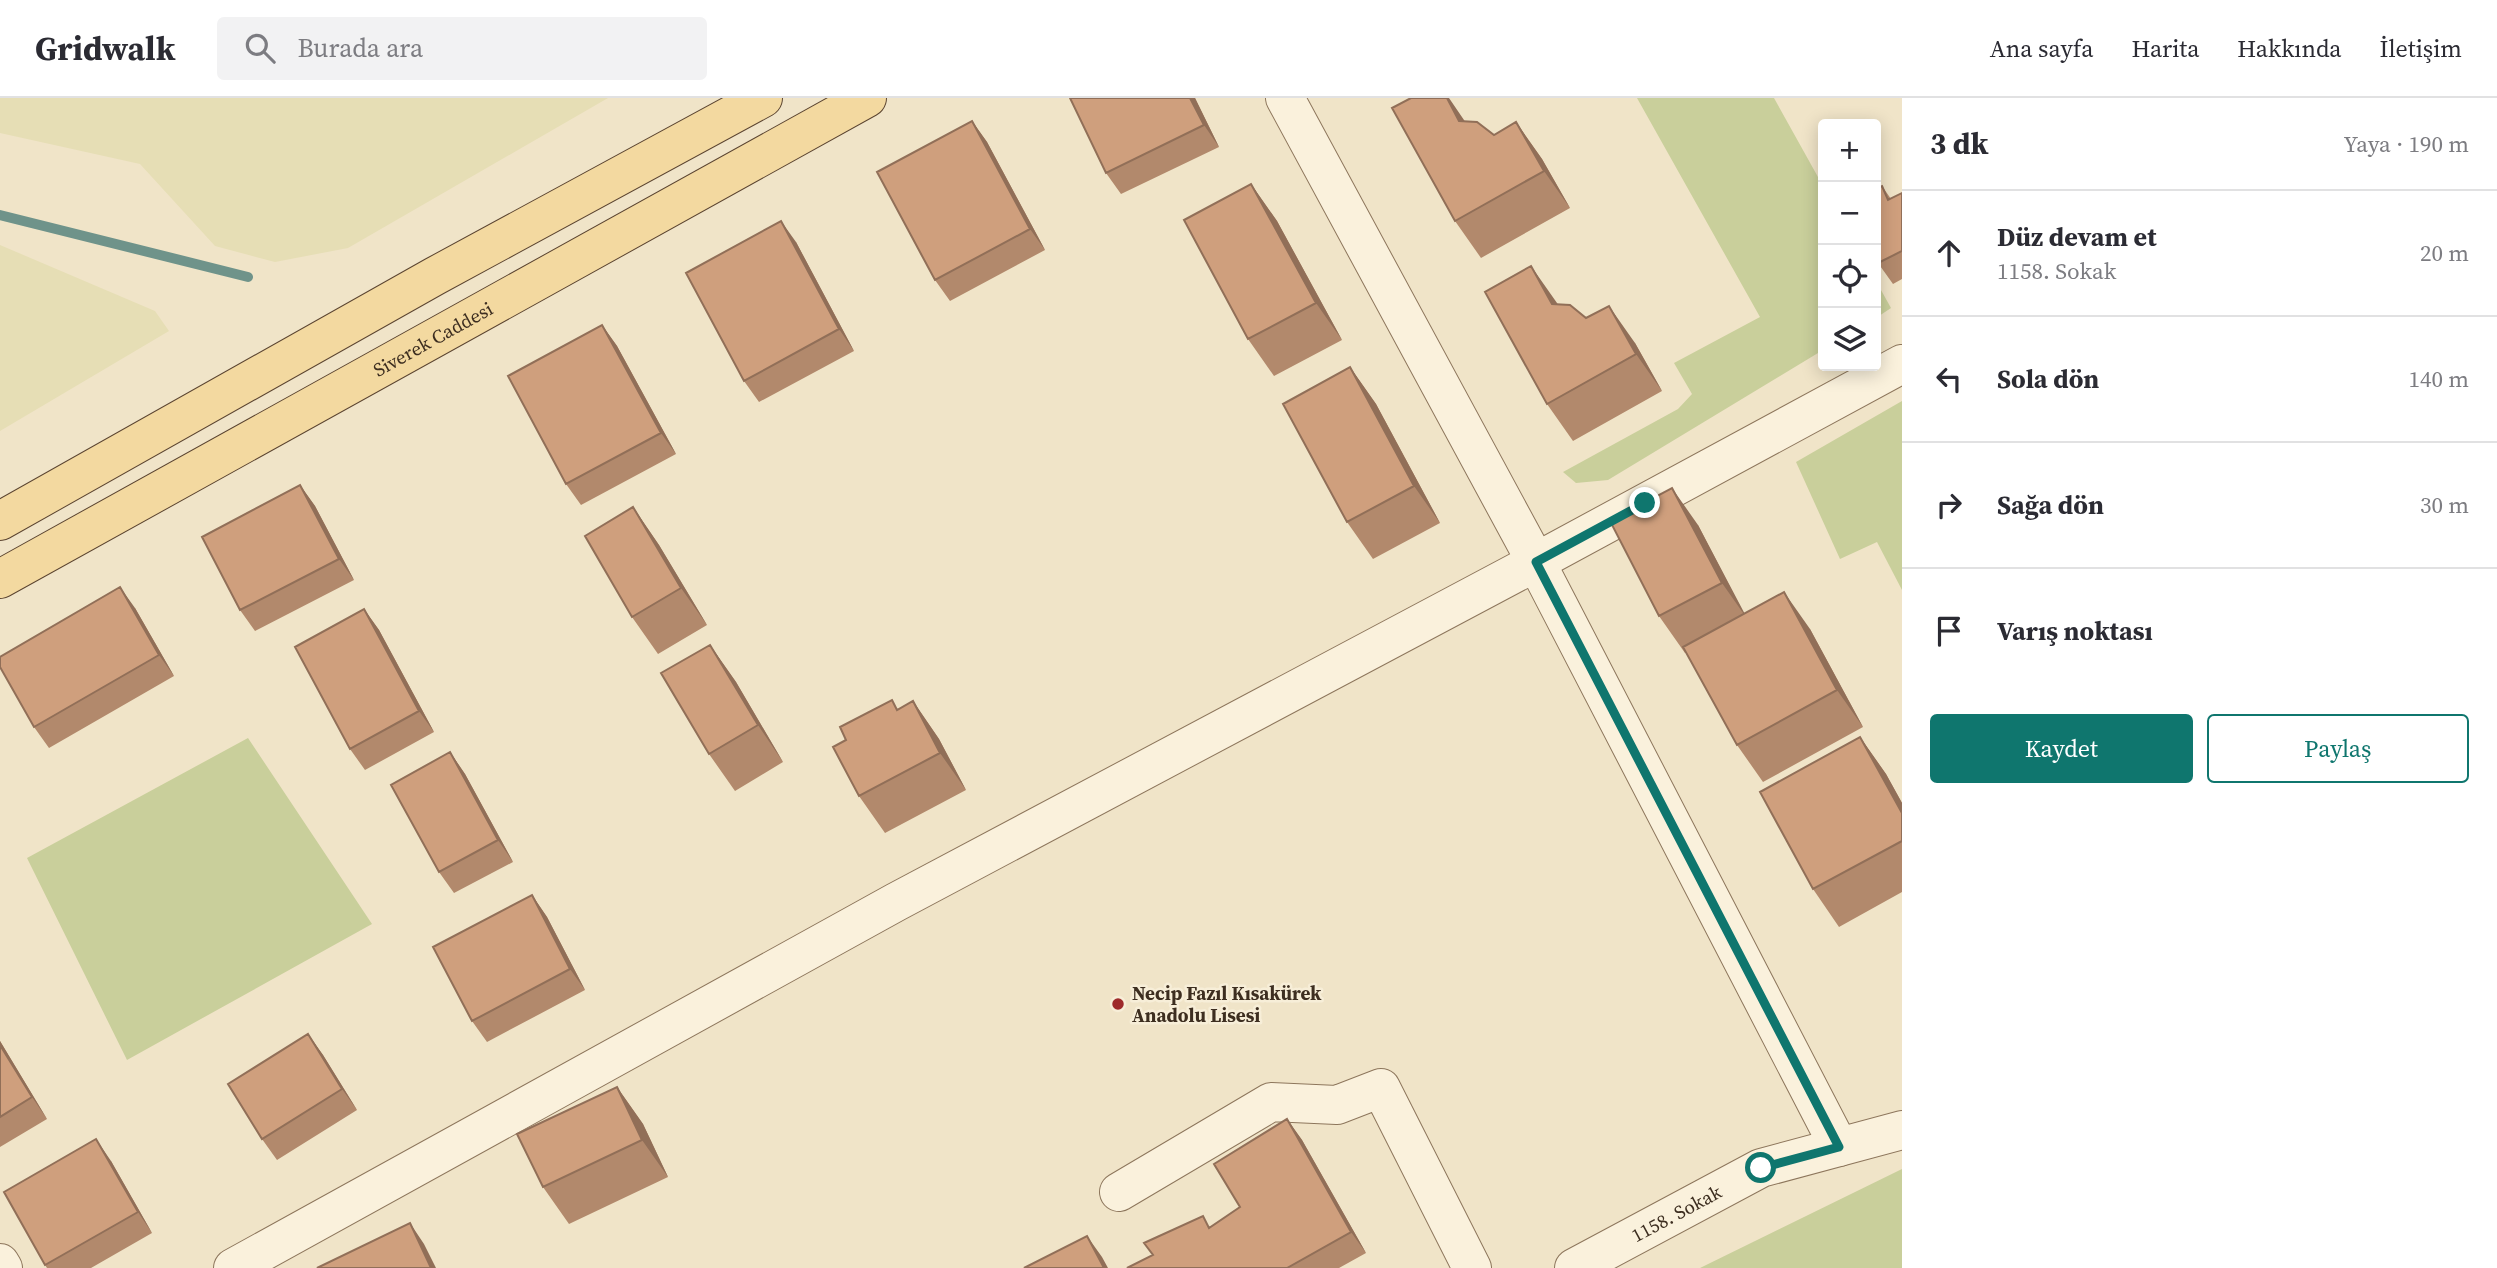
<!DOCTYPE html>
<html lang="tr">
<head>
<meta charset="utf-8">
<style>
	body { margin:0; font-family:"Source Serif 4",serif; background:#f2f2f3; color:#2b2b33 }
	.controls { position:absolute; right:21px; top:21px; display:grid; overflow:hidden; border-radius:7px; box-shadow:0 4px 18px #0003 }
	.controls button { width:63px; height:63px; display:grid; place-items:center; padding:0; border:0; border-bottom:2px solid #e1e1e2; background:#fff; color:#2b2b33; font:35px sans-serif }
	.stop { position:absolute; width:21px; height:21px; margin:-16px; border:5px solid #0f766e; border-radius:50%; background:#fff }
	.stop.end { background:#0f766e; border-color:#fff; box-shadow:0 2px 7px #0008 }
	.list { margin:0; padding:0; list-style:none }
	h2 { display:flex; justify-content:space-between; align-items:center; height:91px; margin:0; padding:0 28px; font-size:30px }
	h2 small { font-size:23px; font-weight:400; color:#7c7c81 }
	.list li { display:grid; grid-template-columns:46px 1fr auto; gap:21px; align-items:center; box-sizing:border-box; height:126px; padding:0 28px; border-top:2px solid #e1e1e2 }
	.list b { display:block; font-size:26px; white-space:nowrap }
	.list p { margin:0; font-size:23px; white-space:nowrap; color:#7c7c81 }
	.list em { font-size:23px; font-style:normal; color:#7c7c81 }
	.actions { display:flex; gap:14px; padding:21px 28px }
	.actions a { flex:1; padding:16px 0; border:2px solid #0f766e; border-radius:7px; text-align:center; font-size:24px; color:#0f766e }
	.actions .main { background:#0f766e; color:#fff }
	.icon { flex:none; width:38px; height:38px; fill:none; stroke:currentColor; stroke-width:2; stroke-linecap:round; stroke-linejoin:round }
	.map { position:relative; flex:none; width:1902px; height:1170px; overflow:hidden }
	header { display:flex; align-items:center; gap:42px; box-sizing:border-box; height:98px; padding:0 35px; background:#fff; border-bottom:2px solid #e1e1e2 }
	header strong { font-size:33px }
	nav { display:flex; gap:38px; margin-inline-start:auto; font-size:24px }
	.search { width:490px; height:63px; background:#f2f2f3; display:flex; align-items:center; gap:18px; box-sizing:border-box; padding:0 24px; border-radius:7px; color:#7c7c81; font-size:26px }
	main { display:flex }
	aside { flex:1; background:#fff }
	.map>svg:first-child { display:block }
</style>
</head>
<body>
<header>
<strong>Gridwalk</strong>
<div class="search"><svg class="icon" aria-label="search" viewBox="0 0 24 24"><circle cx="10" cy="10" r="6"/><path d="M15 15l6 6"/></svg>Burada ara</div>
<nav><a>Ana sayfa</a><a>Harita</a><a>Hakkında</a><a>İletişim</a></nav>
</header>
<main>
<div class="map">
<svg width="1902" height="1170" viewBox="0 0 1902 1170">
	<rect width="100%" height="100%" fill="#f0e4c8"/>
	<path fill="#e6deb5" d="M0,0H608L348,150L275,164L215,148L140,66L0,35Z
		M0,147L155,213L169,233L0,333Z"/>
	<path fill="#c9cf9b" d="M1637,0H1774L1823,88V252L1608,382L1576,385L1563,374L1678,311L1692,296L1674,265L1760,219Z
		M1876,183L1891,210L1876,220Z
		M1902,303V492L1877,444L1840,461L1796,364Z
		M248,640L372,826L127,962L27,760Z
		M1902,1071V1170H1700Z"/>
	<g fill="none" stroke-linecap="round" stroke-linejoin="round">
		<path stroke="#6f938a" stroke-width="10" d="M0,117L248,179"/>
		<defs>
			<g id="minor">
				<path d="M1285,0L1536,464L1839,1049"/>
				<path d="M1119,1094L1271,1004L1337,1007L1381,990L1472,1170"/>
				<path d="M0,1165L3,1170"/>
				<path d="M233,1170L896,804L1536,464L1902,266"/>
				<path id="s1" d="M1574,1170L1761,1070L1902,1032"/>
			</g>
			<g id="major">
				<path d="M0,423L435,178L763,0"/>
				<path id="s2" d="M0,481L867,0"/>
			</g>
		</defs>
		<use href="#minor" stroke="#8d765c" stroke-width="40"/>
		<use href="#major" stroke="#5b4430" stroke-width="40"/>
		<use href="#minor" stroke="#faf1dc" stroke-width="38"/>
		<use href="#major" stroke="#f3d9a0" stroke-width="38"/>
	</g>
	<path fill="#b2896c" d="M1195,0L1219,49L1121,96L1106,75Z
		M972,23L987,44L1045,152L950,203L935,182Z
		M1465,23L1494,37L1516,24L1542,61L1570,110L1481,160L1455,123Z
		M1251,86L1277,123L1342,242L1274,278L1248,241Z
		M1882,88L1891,101L1902,95V181L1893,186L1878,165Z
		M796,144L854,253L759,304L744,283Z
		M1558,207L1635,245L1662,293L1573,343L1547,306Z
		M602,227L617,248L676,356L581,407L566,386Z
		M1350,269L1376,306L1440,425L1373,461L1347,424Z
		M300,387L315,408L354,482L255,533L240,512Z
		M633,409L659,447L707,527L658,556L632,519Z
		M1698,427L1744,516L1810,531L1863,629L1763,684L1737,647L1686,554L1685,555L1659,518Z
		M135,510L174,578L49,650L34,629Z
		M364,511L379,532L434,634L365,672L350,651Z
		M710,547L736,584L783,664L735,693L709,656Z
		M913,603L939,641L966,692L885,735L859,698L846,642Z
		M1860,639L1886,676L1902,705V794L1839,829L1813,791Z
		M450,654L465,676L513,764L454,795L439,774Z
		M532,797L547,819L585,892L487,944L472,923Z
		M308,936L323,957L357,1012L277,1062L262,1041Z
		M0,943L47,1021L0,1049Z
		M617,989L643,1026L668,1079L569,1126L543,1089Z
		M1287,1021L1302,1042L1366,1155L1339,1170H1127L1153,1157L1144,1145L1211,1129L1240,1109Z
		M111,1063L152,1135L91,1170H47L45,1167Z"/>
	<path fill="#916f58" d="M1190,0H1195L1219,49L1204,27Z
		M1447,0H1449L1464,22L1485,60L1459,23Z
		M972,23L987,44L1045,152L1030,131Z
		M1516,24L1542,61L1570,110L1544,73Z
		M1251,86L1277,123L1342,242L1316,205Z
		M781,123L796,144L854,253L839,231Z
		M1531,168L1557,205L1578,243L1552,206Z
		M1609,208L1635,245L1662,293L1636,256Z
		M602,227L617,248L676,356L661,335Z
		M1350,269L1376,306L1440,425L1414,388Z
		M300,387L315,408L354,482L339,461Z
		M1672,390L1698,427L1748,522L1722,485Z
		M633,409L659,447L707,527L681,490Z
		M120,489L135,510L174,578L159,557Z
		M1784,494L1810,531L1863,629L1837,592Z
		M364,511L379,532L434,634L419,613Z
		M710,547L736,584L783,664L758,627Z
		M913,603L939,641L966,692L940,655Z
		M1860,639L1886,676L1902,705V715Z
		M450,654L465,676L513,764L498,742Z
		M532,797L547,819L585,892L570,871Z
		M308,936L323,957L357,1012L342,991Z
		M0,943L47,1021L32,999L0,947Z
		M617,989L643,1026L668,1079L642,1042Z
		M1287,1021L1302,1042L1366,1155L1351,1134Z
		M96,1041L111,1063L152,1135L138,1114Z
		M410,1125L424,1146L436,1170H431Z
		M1087,1138L1102,1159L1108,1170H1104Z"/>
	<path fill="#cf9f7d" stroke="#916f58" stroke-width="2" d="M1070,0H1190L1204,27L1106,75Z
		M1411,0H1447L1459,23L1477,24L1494,37L1516,24L1544,73L1455,123L1392,10Z
		M972,23L1030,131L935,182L877,74Z
		M1251,86L1316,205L1248,241L1184,122Z
		M1882,88L1888,102L1902,95V153L1878,165L1876,160V91Z
		M781,123L839,231L744,283L686,175Z
		M1531,168L1552,206L1570,207L1586,220L1609,208L1636,256L1547,306L1485,194Z
		M602,227L661,335L566,386L508,278Z
		M1350,269L1414,388L1347,424L1283,306Z
		M300,387L339,461L240,512L202,439Z
		M1672,390L1722,485L1659,518L1610,423Z
		M633,409L681,490L632,519L585,438Z
		M120,489L159,557L34,629L0,569V559Z
		M1784,494L1837,592L1737,647L1683,549Z
		M364,511L419,613L350,651L295,549Z
		M710,547L758,627L709,656L661,575Z
		M892,602L897,612L913,603L940,655L859,698L833,649L846,642L840,629Z
		M1860,639L1902,715V743L1813,791L1760,694Z
		M450,654L498,742L439,774L391,687Z
		M532,797L570,871L472,923L433,849Z
		M308,936L342,991L262,1041L228,986Z
		M0,947L32,999L0,1019Z
		M617,989L642,1042L543,1089L517,1036Z
		M1287,1021L1351,1134L1287,1170H1127L1153,1157L1144,1145L1203,1118L1209,1130L1240,1109L1214,1066Z
		M96,1041L138,1114L45,1167L4,1094Z
		M410,1125L431,1170H317Z
		M1087,1138L1104,1170H1024Z"/>
	<g fill="none" stroke-linecap="round" stroke-linejoin="round">
		<path stroke="#0f766e" stroke-width="9" d="M1645,405L1536,464L1839,1049L1761,1070"/>
	</g>
	<circle fill="#9e2a2b" stroke="#f7eed8" stroke-width="2.5" cx="1118" cy="906" r="7"/>
	<g text-anchor="middle" stroke-width="5" stroke-linejoin="round" paint-order="stroke">
		<g font-size="19" fill="#3d2e20" stroke="#f7eed8">
			<text dy="7" stroke="none"><textPath href="#s2" startOffset="495">Siverek Caddesi</textPath></text>
			<text dy="7" stroke="none"><textPath href="#s1" startOffset="116">1158. Sokak</textPath></text>
		</g>
		<g font-size="19" font-weight="bold" fill="#3d2e20" stroke="#f7eed8" text-anchor="start">
			<text x="1132" y="902">Necip Fazıl Kısakürek<tspan x="1132" dy="22">Anadolu Lisesi</tspan></text>
		</g>
	</g>
</svg>
<div class="controls">
<button>+</button>
<button>−</button>
<button><svg class="icon" aria-label="locate" viewBox="0 0 24 24"><circle cx="12" cy="12" r="6"/><path d="M12 2v4M12 18v4M2 12h4M18 12h4"/></svg></button>
<button><svg class="icon" aria-label="layers" viewBox="0 0 24 24"><path d="M12 4l9 5-9 5-9-5zM3 14l9 5 9-5"/></svg></button>
</div>
<div class="stop" style="left:1761px;top:1070px"></div>
<div class="stop end" style="left:1645px;top:405px"></div>
</div>
<aside>
<h2>3 dk<small>Yaya · 190 m</small></h2>
<ul class="list">
<li><svg class="icon" aria-label="ahead" viewBox="0 0 24 24"><path d="M12 20V5M6 11l6-6 6 6"/></svg><div><b>Düz devam et</b><p>1158. Sokak</p></div><em>20 m</em></li>
<li><svg class="icon" aria-label="left" viewBox="0 0 24 24"><path d="M17 20v-9H6M10 6l-5 5 5 5"/></svg><div><b>Sola dön</b></div><em>140 m</em></li>
<li><svg class="icon" aria-label="right" viewBox="0 0 24 24"><path d="M7 20v-9h11M14 6l5 5-5 5"/></svg><div><b>Sağa dön</b></div><em>30 m</em></li>
<li><svg class="icon" aria-label="arrive" viewBox="0 0 24 24"><path d="M6 21V4h12l-3 4 3 4H6"/></svg><div><b>Varış noktası</b></div></li>
</ul>
<div class="actions"><a class="main">Kaydet</a><a>Paylaş</a></div>
</aside>
</main>
</body>
</html>
